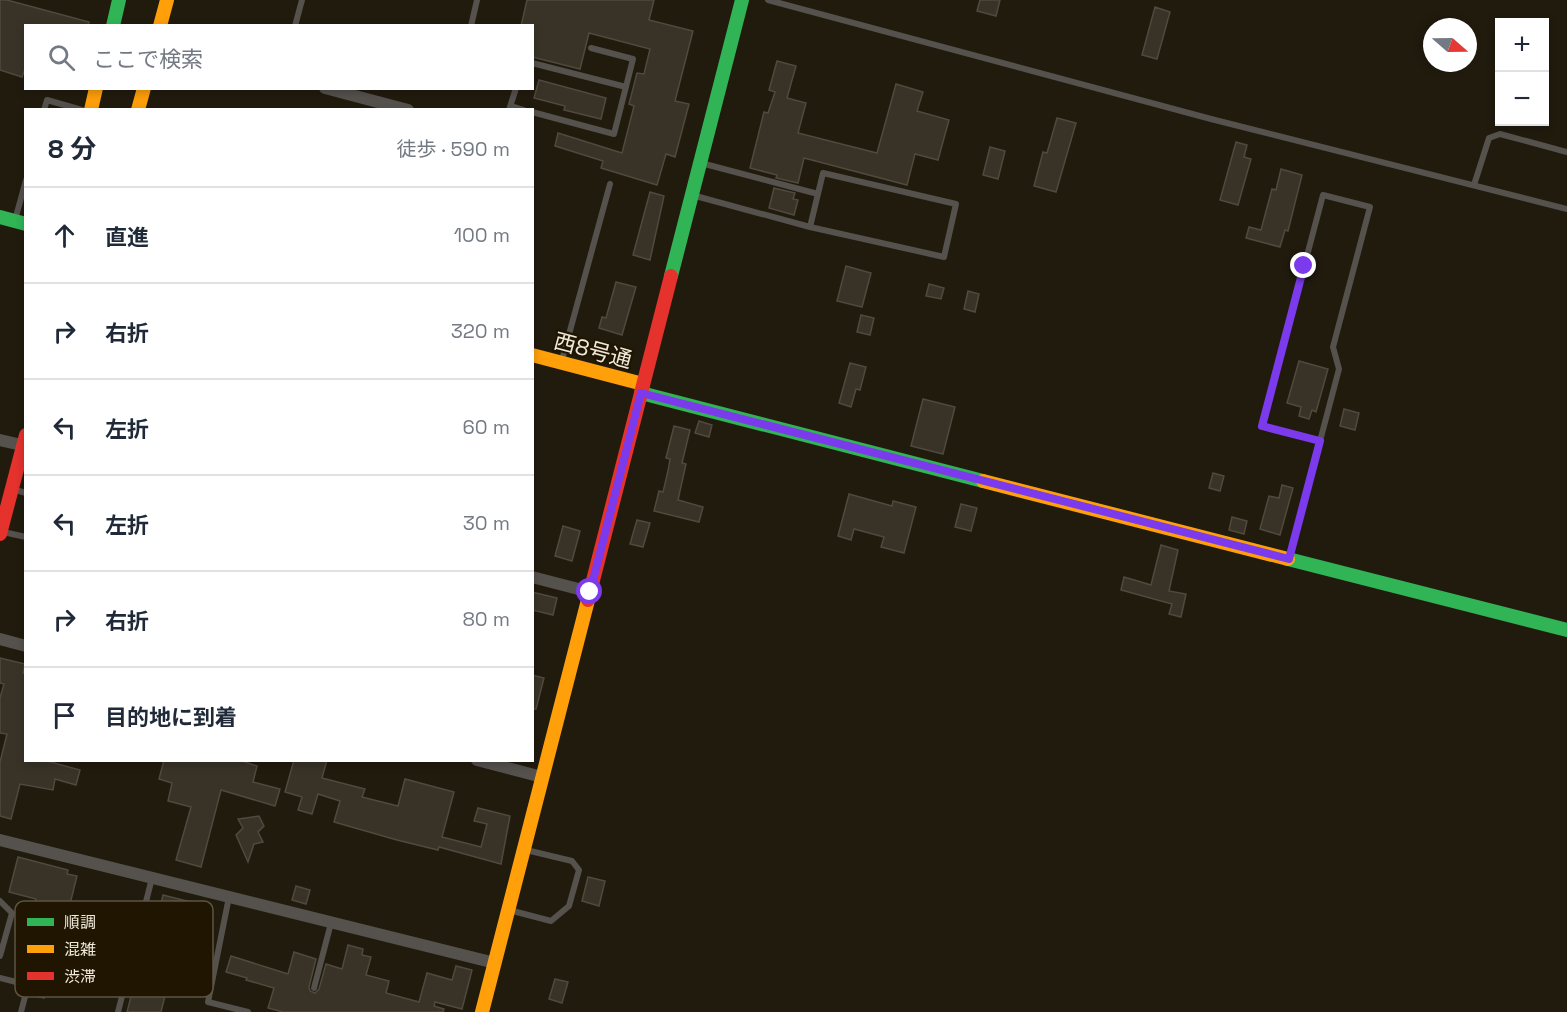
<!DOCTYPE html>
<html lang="ja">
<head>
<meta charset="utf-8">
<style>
	body { margin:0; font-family:"Space Grotesk","Noto Sans JP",sans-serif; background:#f6f6f7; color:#1f2937 }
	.controls { position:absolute; right:18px; top:18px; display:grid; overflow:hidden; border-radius:0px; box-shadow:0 3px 9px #0003 }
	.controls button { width:54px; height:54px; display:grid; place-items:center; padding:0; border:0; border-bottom:2px solid #e0e1e3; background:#fff; color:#1f2937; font:30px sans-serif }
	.compass { position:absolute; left:1423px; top:18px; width:54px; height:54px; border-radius:50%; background:#fff; box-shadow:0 3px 9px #0003; rotate:110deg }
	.stop { position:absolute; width:18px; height:18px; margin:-14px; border:4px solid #7c3aed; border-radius:50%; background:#fff }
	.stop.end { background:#7c3aed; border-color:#fff; box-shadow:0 2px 6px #0008 }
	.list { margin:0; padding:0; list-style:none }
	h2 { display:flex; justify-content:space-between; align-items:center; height:78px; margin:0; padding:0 24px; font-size:26px }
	h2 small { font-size:20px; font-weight:400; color:#747a83 }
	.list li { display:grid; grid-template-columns:39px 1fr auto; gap:18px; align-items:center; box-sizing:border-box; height:96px; padding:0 24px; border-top:2px solid #e0e1e3 }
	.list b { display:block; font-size:22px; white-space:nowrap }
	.list em { font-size:20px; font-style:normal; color:#747a83 }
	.icon { flex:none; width:33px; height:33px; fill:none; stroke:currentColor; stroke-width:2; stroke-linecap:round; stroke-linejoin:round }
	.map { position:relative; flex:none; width:1567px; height:1012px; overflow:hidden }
	.search { position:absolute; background:#fff; box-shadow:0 3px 9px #0003; left:24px; top:24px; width:510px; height:66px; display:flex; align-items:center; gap:15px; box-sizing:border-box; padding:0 21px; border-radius:0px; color:#747a83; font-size:22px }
	.panel { position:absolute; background:#fff; box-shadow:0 3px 9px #0003; left:24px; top:108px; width:510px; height:654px; border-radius:0px }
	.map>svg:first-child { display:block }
</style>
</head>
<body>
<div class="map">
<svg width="1567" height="1012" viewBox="0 0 1567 1012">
	<rect width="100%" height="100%" fill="#211b0e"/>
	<path fill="#393327" stroke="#4f493e" stroke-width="1.5" d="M0,0H7L89,22L88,26H26V66L22,77L0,70Z
		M527,0H654L649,20L693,31L675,101L689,104L675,157L666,154L657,185L601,168L603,161L555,146L558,133L622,153L634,106L629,104L637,73L644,74L650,49L589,33L580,69L532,57V26H521Z
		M980,0H1000L996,16L977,11Z
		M1155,7L1170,12L1157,59L1142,55Z
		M777,61L796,66L787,98L806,103L798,133L877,153L896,84L923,92L917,111L949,120L938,160L915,154L907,185L804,158L798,183L776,178L777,175L750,168L764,112L768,113L775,92L769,90Z
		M539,80L606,98L601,119L564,110L565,106L534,98Z
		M1057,118L1076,123L1056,192L1034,186L1043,152L1047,153Z
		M1236,142L1247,145L1244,157L1251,159L1238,205L1220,200Z
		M990,147L1005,151L998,179L983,175Z
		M1281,169L1302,175L1288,231L1285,230L1280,247L1246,238L1249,227L1261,230L1272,189L1276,190Z
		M774,188L795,193L793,199L798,200L794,215L769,208Z
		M650,192L664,196L650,260L633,255Z
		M846,266L871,273L862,307L837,301Z
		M616,282L636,287L622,335L599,328L602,317L606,318Z
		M929,284L944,288L941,299L926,296Z
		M968,291L979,294L975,312L964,309Z
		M861,315L874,318L870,335L857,332Z
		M1299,361L1328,369L1316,412L1312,410L1309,419L1299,416L1301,407L1287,403Z
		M850,363L866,367L860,390L856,389L851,407L839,403Z
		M923,399L955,407L943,454L911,446Z
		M1344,409L1359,413L1355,430L1340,426Z
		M699,421L712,425L709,437L695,433Z
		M674,426L690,430L682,463L686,464L678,500L703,507L699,522L654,511L659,491L663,492L668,471L670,459L666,458Z
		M1213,473L1224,476L1220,491L1209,488Z
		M1282,485L1293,488L1280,535L1260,529L1269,496L1279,498Z
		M849,494L892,506L893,501L916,507L904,553L881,547L884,537L854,529L851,540L838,536Z
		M961,504L977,508L971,531L955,527Z
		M1232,517L1247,521L1244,534L1229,530Z
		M637,520L650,523L643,547L630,544Z
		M563,526L580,531L572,561L555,556Z
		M1161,545L1178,550L1169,591L1186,594L1181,617L1169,614L1172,604L1121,590L1124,577L1151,585Z
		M532,592L557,598L553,615L532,610Z
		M0,658L25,664L23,673L26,674V760H43L80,770L76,785L55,779L53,790L20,784L11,819L0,816V762L7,734L0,733V698L4,684L0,683Z
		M532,675L544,678L536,709H532Z
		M164,760H239L257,766L253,782L280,789L275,806L221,790L201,867L176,860L191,807L168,801L172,783L159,779Z
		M294,760H327L322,778L365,789L362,797L398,806L405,779L454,792L442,837L481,847L487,824L474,821L478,808L510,816L501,864L439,847L438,850L397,840L334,822L340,801L318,794L312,814L298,810L302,797L285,792Z
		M259,816L264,826L258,832L263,842L254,844L248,862L236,835L243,828L238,819Z
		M18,857L68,870L67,874L77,876L68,912L60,910L53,937L59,939L44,998L31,995L36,975L22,971L29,946L24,945L36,899L9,892Z
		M588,877L605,881L599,906L582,901Z
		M296,886L310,890L306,904L292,900Z
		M163,895L191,902L185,928L182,927L161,1012H127L140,962L158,966L169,924L157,921Z
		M348,945L363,949L362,955L371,957L366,975L389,981L386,993L419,1002L427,973L452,980L456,966L472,970L462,1009L435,1002L434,1006L444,1009L443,1012H283L268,1008L274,988L246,980L247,978L226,972L231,956L288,974L294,952L316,959L309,987L310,991L315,993L319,989L326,964L342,969Z
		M555,979L568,982L562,1003L549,999Z"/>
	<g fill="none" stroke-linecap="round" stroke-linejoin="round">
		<path stroke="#55514d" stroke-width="6" d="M768,0L1211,119L1567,209
			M295,26L302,0
			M471,26L477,0
			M532,63L626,87
			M511,106L524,110
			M44,110L47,100L82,110
			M509,110L516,88
			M532,112L614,134L633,59L591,48
			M701,163L818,194
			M1474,185L1489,138L1500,134L1567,152
			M692,195L810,227L944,257L956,204L823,173L810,227
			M15,220L26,180
			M562,360L610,184
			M12,489L26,493
			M3,532L26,537
			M1289,559L1339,369L1333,347L1370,207L1323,195L1262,426L1320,441
			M229,897L208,1002L248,1012
			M0,901L12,913L0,956
			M509,910L551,921L569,906L579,870L572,861L526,850
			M0,978L28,985L21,1012
			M314,988L331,923
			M118,1012L152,878"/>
		<path stroke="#55514d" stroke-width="12" d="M325,88L408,110
			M0,440L26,446
			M532,577L590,592
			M0,639L26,646
			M477,760L542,777
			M0,840L495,963"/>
		<path stroke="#30b455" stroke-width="14" d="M113,26L119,0
			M0,217L26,224
			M671,276L742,0
			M641,393L983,481
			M1288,559L1567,630"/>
		<path stroke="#ff9f0a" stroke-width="14" d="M160,26L167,0
			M91,110L96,88
			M138,110L144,88
			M532,355L643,384
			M983,481L1288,559
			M482,1012L588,600"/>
		<path stroke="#e5322d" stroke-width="14" d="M0,534L26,435
			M588,600L671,276"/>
	</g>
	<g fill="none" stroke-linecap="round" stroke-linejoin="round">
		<path stroke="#7c3aed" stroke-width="8" d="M590,592L641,393L1289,559L1320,441L1262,426L1304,266"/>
	</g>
	<g text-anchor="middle" stroke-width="4.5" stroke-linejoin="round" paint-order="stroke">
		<g font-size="22" fill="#f0e9da" stroke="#1f1500">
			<text transform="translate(593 350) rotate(15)" y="8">西8号通</text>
		</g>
	</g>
	<rect x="15" y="901" width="198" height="96" rx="9" fill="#1f1500" stroke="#5e5541" stroke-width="1.5"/>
	<rect x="27" y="918" width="27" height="8" fill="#30b455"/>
	<rect x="27" y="945" width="27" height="8" fill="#ff9f0a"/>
	<rect x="27" y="972" width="27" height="8" fill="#e5322d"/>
	<g font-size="16" fill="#f0e9da">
		<text x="64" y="928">順調</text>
		<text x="64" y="955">混雑</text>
		<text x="64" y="982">渋滞</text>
	</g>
</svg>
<div class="controls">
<button>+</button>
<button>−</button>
</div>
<svg class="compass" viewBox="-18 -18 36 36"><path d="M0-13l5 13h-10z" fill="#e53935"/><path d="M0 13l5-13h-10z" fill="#747a83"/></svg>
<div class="stop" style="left:590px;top:592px"></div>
<div class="stop end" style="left:1304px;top:266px"></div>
<div class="search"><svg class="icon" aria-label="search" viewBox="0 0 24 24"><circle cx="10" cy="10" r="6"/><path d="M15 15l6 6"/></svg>ここで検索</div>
<section class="panel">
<h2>8 分<small>徒歩 · 590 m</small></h2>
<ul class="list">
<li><svg class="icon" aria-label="ahead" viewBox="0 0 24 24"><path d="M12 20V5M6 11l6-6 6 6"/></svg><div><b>直進</b></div><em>100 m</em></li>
<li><svg class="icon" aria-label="right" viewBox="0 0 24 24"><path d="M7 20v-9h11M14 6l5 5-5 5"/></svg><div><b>右折</b></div><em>320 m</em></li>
<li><svg class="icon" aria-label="left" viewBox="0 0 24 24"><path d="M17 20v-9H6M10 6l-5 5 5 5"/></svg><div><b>左折</b></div><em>60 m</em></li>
<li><svg class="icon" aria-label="left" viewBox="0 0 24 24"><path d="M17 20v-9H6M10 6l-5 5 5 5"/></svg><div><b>左折</b></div><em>30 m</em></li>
<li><svg class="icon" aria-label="right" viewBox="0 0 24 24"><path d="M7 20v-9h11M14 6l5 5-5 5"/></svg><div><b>右折</b></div><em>80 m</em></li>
<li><svg class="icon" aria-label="arrive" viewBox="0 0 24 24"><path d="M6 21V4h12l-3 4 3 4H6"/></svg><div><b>目的地に到着</b></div></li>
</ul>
</section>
</div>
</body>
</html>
